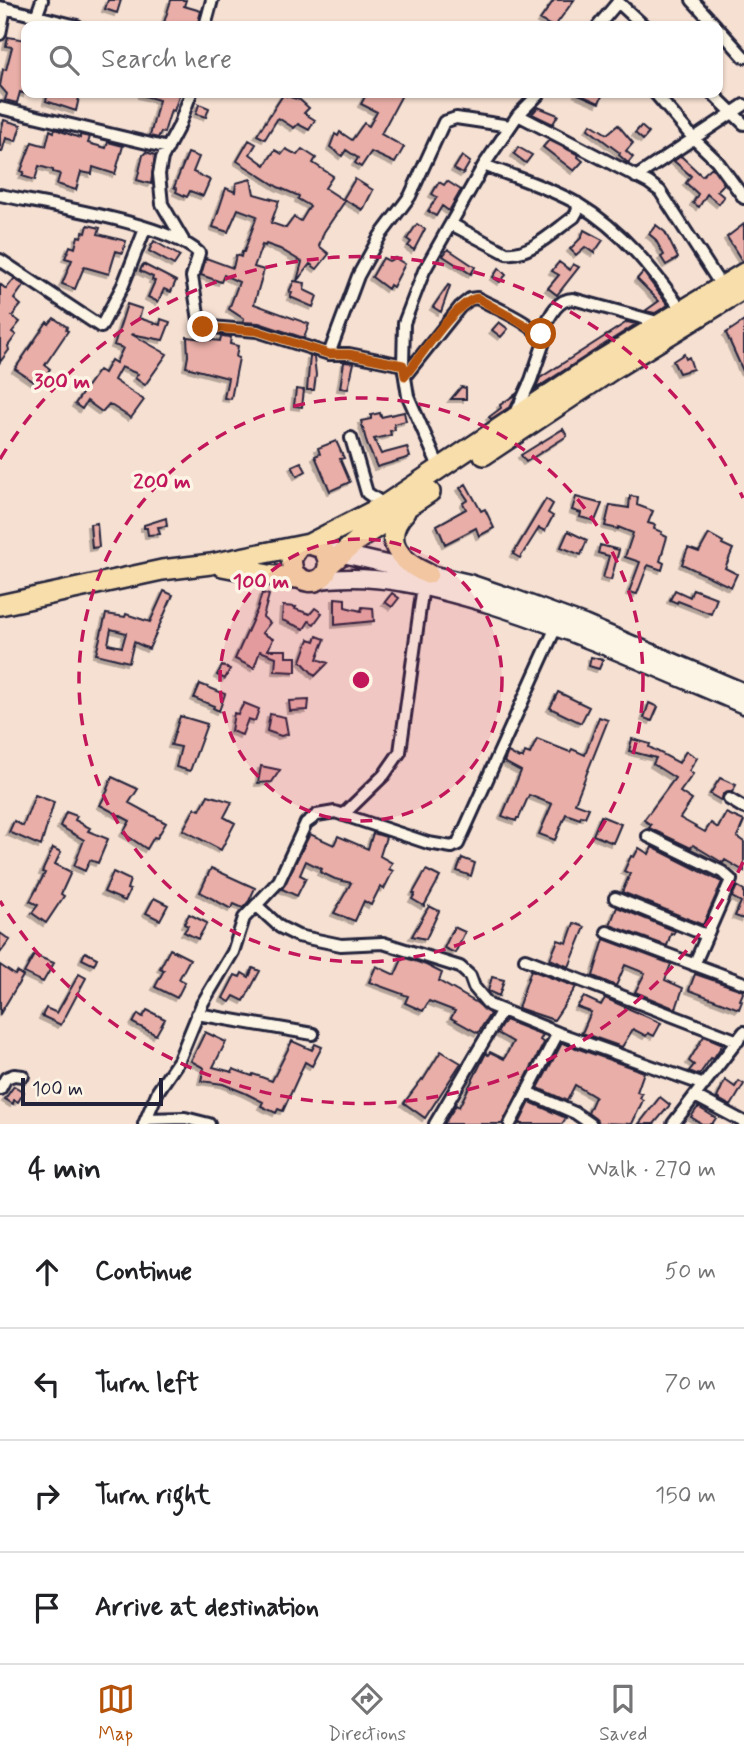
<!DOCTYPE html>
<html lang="en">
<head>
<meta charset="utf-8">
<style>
	body { margin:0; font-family:Mynerve,sans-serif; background:#f6f6f6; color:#202124 }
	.scale { position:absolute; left:21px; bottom:18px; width:142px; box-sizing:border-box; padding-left:7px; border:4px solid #22223b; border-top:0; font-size:19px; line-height:24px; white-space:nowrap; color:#22223b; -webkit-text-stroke:5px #fcf5e5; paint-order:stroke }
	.stop { position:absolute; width:21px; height:21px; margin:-16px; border:5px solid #b45309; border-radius:50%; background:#fff }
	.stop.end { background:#b45309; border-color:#fff; box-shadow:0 2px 7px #0008 }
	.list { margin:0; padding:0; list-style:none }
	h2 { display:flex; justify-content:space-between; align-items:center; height:91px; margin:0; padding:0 28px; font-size:30px }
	h2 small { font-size:23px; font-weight:400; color:#757577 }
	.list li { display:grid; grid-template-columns:46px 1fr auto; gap:21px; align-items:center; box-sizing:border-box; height:112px; padding:0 28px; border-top:2px solid #e0e0e0 }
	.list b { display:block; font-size:26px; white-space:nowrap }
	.list em { font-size:23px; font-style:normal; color:#757577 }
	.icon { flex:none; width:38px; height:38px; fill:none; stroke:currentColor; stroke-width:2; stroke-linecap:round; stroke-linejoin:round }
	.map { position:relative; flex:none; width:744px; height:1124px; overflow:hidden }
	.search { position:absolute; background:#fff; box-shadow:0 2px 5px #0004; left:21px; right:21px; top:21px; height:77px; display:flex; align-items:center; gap:18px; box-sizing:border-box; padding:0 24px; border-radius:14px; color:#757577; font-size:26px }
	.sheet { height:539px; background:#fff }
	nav { display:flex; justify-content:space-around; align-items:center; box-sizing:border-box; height:98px; border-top:2px solid #e0e0e0; background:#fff; font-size:19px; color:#757577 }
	nav a { display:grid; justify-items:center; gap:4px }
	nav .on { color:#b45309 }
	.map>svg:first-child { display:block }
</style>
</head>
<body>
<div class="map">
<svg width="744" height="1124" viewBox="0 0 744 1124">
	<defs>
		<filter id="shadow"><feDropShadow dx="-3" dy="3" stdDeviation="0" flood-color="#0004"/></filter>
	</defs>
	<rect width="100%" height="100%" fill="#f6e0d2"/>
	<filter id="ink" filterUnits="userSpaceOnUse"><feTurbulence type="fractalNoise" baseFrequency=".0143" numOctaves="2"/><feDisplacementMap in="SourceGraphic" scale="14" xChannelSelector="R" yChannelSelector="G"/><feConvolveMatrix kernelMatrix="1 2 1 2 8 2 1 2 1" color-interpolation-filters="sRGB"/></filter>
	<g filter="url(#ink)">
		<path fill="#e9aea7" stroke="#22223b" stroke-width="2" fill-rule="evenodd" filter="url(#shadow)" d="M108,0H121L117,13L105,9Z
			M171,0H186L184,6L201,11L197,26H163Z
			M554,0H574L555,26H551L540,20Z
			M8,37L26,40V64L23,83L26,84V94L20,92L17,103L5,100L7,94L0,86L3,69L6,70L12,47L6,46Z
			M48,93H80L76,111L46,101Z
			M141,93H180L174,111L171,110L164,133L161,132L158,138L150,136L159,100L141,95Z
			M367,93L402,95L381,134L404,147L395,163L371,152L361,167L355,163L358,158L346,150L342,156L330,147L335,134L338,136L340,132L352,140L364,123L369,126L377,112L361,104Z
			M576,93H594L602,96L599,103Z
			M283,95L300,100L309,108L304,113L315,120L309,130L298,124L294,128L278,118L265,139L257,135Z
			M199,104L209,108L206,117L196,114Z
			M538,107L558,115L553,124L532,114Z
			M4,120L21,125L16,141L6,138L2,152H0V134Z
			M591,124L607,134L618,125L633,143L626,151L633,157L628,163L619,155L620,153L588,129Z
			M641,126L649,133L643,140L635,133Z
			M55,129L80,138V135L90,137L88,143L106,148L108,142L123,146L115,174L93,167L92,174L81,172L76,190L57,184L60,174L53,172V170L39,166L35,180L22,176L24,172L21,171L32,142L46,146L50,130L54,132Z
			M249,140L256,144L250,154L265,165L275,150L282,154L286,149L297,155L302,149L316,158L313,163L333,176L325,188L345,201L324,232L319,246L329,254L317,269L310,264L297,281L302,262L280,249L266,244L265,246L262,245L254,267L264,270L254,304L309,324L304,338L259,323L243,322L244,319L229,309L239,282L224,275L221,282L201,275L206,258L233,268L236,255L241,257L242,252H244L257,216L238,209L228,232L213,227L226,188L235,192L236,183L251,179L254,194L279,201L271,223L286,228L294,217L301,221L310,206L298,199L299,196L278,187L237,161Z
			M549,140L579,155L578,157L583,161L574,171L543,147Z
			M518,147L532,155L526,163L514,154Z
			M146,152L155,155L151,184L137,180L143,155Z
			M188,153L199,157L193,172L210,180L203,196L190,191L187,197L176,192L177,189L174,187Z
			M462,156L470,162L463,174L454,169Z
			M681,156L702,176L712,167L724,184L717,191L724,197L719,204L707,194L699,207L693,203L698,194L686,183L691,176L674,161Z
			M355,179L373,190L363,210L343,199Z
			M447,181L461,190L449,211L442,206L436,216L428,211L437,197L432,194L439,182L444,185Z
			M417,224L425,229L414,250L408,246L411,242L407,239Z
			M744,224V261H742L727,237Z
			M88,225L100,228L98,234L126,241L123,253L116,251L109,274L84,267L75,289L62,284L72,260L65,258L70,246L75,248L78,236L81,237L83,232L86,233Z
			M656,225L665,232L678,258L666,265L661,257L664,255L655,239L649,234Z
			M584,230L603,240L594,253L585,247L576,255L570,249L581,238Z
			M154,241L180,256L174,265L149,251Z
			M448,249L475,267L471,274L443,256Z
			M383,258L389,261L395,258L405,264L393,287L390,285L388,289L372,277Z
			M559,262L570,270L573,264L579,267L557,295L548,288L559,275L552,271Z
			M143,264L176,281L171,292L164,289L158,302L148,297L155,281L152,280L153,277L140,271Z
			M499,268L506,275L500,282L493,277Z
			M643,272L668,305L655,313L645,311L659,301L637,279Z
			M14,279L24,285L14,299L21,305L12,316L20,322L12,332L16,335L8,346L9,350L0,362V284L6,289Z
			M294,281L305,283L304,290L317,296L313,307L290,297L292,293L289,292Z
			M448,285L450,286L441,312L433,307Z
			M127,304L142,309L139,318L160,325L161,319L170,322L163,340L131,334L167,354L145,385L135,378L138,374L121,367L114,380L144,400L131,418L109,404L102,412L87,401L82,409L75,404L86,388L99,370L104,373L111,360L116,363L123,348L114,345Z
			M54,318L67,327L66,330L68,331L45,365L50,369L39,385L15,369L47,322L49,324Z
			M744,321V373L726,333Z
			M499,322L508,329L501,337L492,330Z
			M627,322L636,324L535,389L540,378Z
			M221,336L231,337L230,344L238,346L236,357L239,358L231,399L224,398L228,378L186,367L188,356L187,337L220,341Z
			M684,354L686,359L689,357L693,369L679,373L673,361Z
			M310,356L314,357L316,375L314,390H307Z
			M344,362L354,363L348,389L340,388Z
			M461,387L466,388V399H451Z
			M296,389L304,390L302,407L294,406Z
			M516,394L511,406L491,419L489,417L501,408L500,405Z
			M404,412L406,421L394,424L395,430L390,431L391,435L374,439L381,454L407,447L410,457L377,467L367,444L361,421L371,419V415L380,413L381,417Z
			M563,429L567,436L526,462L521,455Z
			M336,441L344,458L340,459L350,482L330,491L315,456L320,454L318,448Z
			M301,462L306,471L297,476L292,466Z
			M466,484L481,511L485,509L494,528L479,536L476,528L445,544L437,525L466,509L463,503L468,500L460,488Z
			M630,496L638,497L637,505L653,511L648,523L655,525L654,529L662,532L661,534L667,537L660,561L664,563L662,570L648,565L637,594L629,592L640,562L625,557L633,533L618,527V529L605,526L610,505L629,508Z
			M576,497L602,504L595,521L580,517L581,513L572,510Z
			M546,499L553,504L548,513L553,516L545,531L539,528L520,558L513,554Z
			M166,518L167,526L158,527L160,534L148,535L147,528H144V525Z
			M97,523L99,547L92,548L90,524Z
			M568,531L587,540L581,555L561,547Z
			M709,534L723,542L722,544L733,549L725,568L737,574L731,587L682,564L688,548L699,552Z
			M600,545L619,550L611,580L603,578L609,556L598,553Z
			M693,589L717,598L711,614L678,601L677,603L670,600L675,590L690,597Z
			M164,591L173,595L149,649L134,642L129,662L96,654L106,614L125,617L126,614L150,622ZM111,629L126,633L122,647L108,644Z
			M262,593L269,595L263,617L270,623L262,633L273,639L268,650H286V657H296V672L275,671L276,657L260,651L254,668L235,659L257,610Z
			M392,593L399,598L392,607L385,602Z
			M335,598L345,599V607L361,611L362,607L373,608L374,621L335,625Z
			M283,606L296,607L295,609L310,614L315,608L322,613L314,624L309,621L304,629L282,620Z
			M317,636L325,639L317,659L328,663L315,676L301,661L309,639L315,641Z
			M591,657L603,660L599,669L589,666Z
			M222,666L230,669L225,679L217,675Z
			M200,684L225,694L219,711L213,708L214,706L194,698Z
			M558,692L589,707L581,723L550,708Z
			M309,700L308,710L290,711L289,701Z
			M244,703L259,709L255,721L248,719L242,735L231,731L234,713L238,714Z
			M649,703L658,707L652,721L644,718Z
			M270,714L285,717L288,734L281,736L267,731Z
			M180,716L207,724L190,771L176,767L181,747L171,745Z
			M599,717L608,720L575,803L589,808L585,817L581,816L580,819L566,814L555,840L539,834L552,804L529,795L519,818H517L516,821L502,816L521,771L504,762L508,752L519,758H523L525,752L530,754L537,739L570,752L572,749L585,755Z
			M632,739L650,744L649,747L679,763L686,751L697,758L689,771L693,774L680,792L692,800L680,818L705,832L711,823L718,828L726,813L744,821L737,837L744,842V871L725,860L723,863L693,845L691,848L649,828L651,825L644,820L675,778L653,764L656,758L629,751Z
			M261,766L280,770L272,782L258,783Z
			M112,777L138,789L129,803L166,823L157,838L154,837L147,849L123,833L130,821L100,805L108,790L107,789Z
			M720,778L736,785L732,792L723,794L722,801L710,794Z
			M35,795L54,802L41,846L9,832L14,821L23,826Z
			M208,795L232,802L224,817L235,823L221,850L183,830L195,808L200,810Z
			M66,812L77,816L75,820L90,828L88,831L108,839L98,863L90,860L85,871L74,866L84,840L60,826Z
			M601,816L621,824L613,843L593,835Z
			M373,833L386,837L380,856L392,863L389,869L393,871L384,889L380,887L371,905L364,901L355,921L334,913L351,883L335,879L320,872L322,869L306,861L300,875L306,878L297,896L282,889L310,834L334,845L338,836L368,849Z
			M652,847L722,882L703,925L622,892L630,874L624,871L631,856L634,857L639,848L649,854Z
			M53,848L61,852L55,864L71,872L61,894L64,896L46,923L32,913L38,905L30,901L45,873L42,872Z
			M462,858L475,863L471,876L457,871Z
			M211,868L255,888L249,901L243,908L234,904L231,909L200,892Z
			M426,870L440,877L424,906L412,899L415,894L413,893Z
			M113,872L130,880L127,889L130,890L125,901L104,892Z
			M737,886L744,890V919L735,916L741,902L732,897Z
			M154,898L168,905L160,920L146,913Z
			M429,906L439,911L426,939L412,936Z
			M617,907L675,931L673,934L671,933L667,946L610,925Z
			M189,914L207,923L198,939L184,932L188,926L184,924Z
			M574,923L585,927L569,967L550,959L558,940L567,943Z
			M454,927L465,932L455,953L444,948Z
			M0,933L10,940L0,953Z
			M604,939L671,964L665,980L683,988L676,1009L635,992L645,973L625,965L616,986L593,976Z
			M170,949L190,959L179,979L185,982L177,998L155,987L164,970L160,968Z
			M85,952L97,958L94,965L82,959Z
			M34,955L54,963L43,982L24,973Z
			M403,957L426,965L442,973L439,981L477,1003L490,1014L478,1033L451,1018L455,1011L429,1001L423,1011L405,1003L408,996L369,982L376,966L395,975Z
			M0,965L15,975L17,972L23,976L0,1014Z
			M253,968L260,971L244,1001L234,996L230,1002L223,998L235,975L240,977L242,973L249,977Z
			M531,970L576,987L554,1020L518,1008Z
			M79,974L86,978L61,1025L42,1016L46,1008L57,1013Z
			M695,974L742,990L743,993L740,1000L742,1001L739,1009L689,990Z
			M492,977L504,980L499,996L488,991Z
			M584,997L601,1005L605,998L661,1023L654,1036L648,1033L646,1036L633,1029L622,1047L582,1033L591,1012L577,1007Z
			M147,1010L165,1019L156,1035L133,1023L138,1014L143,1017Z
			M505,1020L543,1035L540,1040L544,1043L502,1124H444L456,1105L459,1107L486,1053L488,1055L490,1052L504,1059L513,1042L497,1033Z
			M205,1032L226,1042L213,1067L232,1072L233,1069L252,1076L253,1074L272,1081L292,1041L312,1050L315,1044L322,1047L312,1066L305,1062L283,1111L278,1109L276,1113L261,1106L263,1102L245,1093L223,1084L201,1081L204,1068L191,1061Z
			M704,1036L723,1044L713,1059L711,1058L699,1075L689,1071L694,1065L689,1061Z
			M562,1043L644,1072L637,1092L642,1094L640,1098L643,1100L632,1124L599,1123L588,1113L595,1097L575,1085L567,1101L538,1088Z
			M441,1051L461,1063L425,1118L404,1103L422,1079L423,1080Z
			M725,1080L735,1087L739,1081L744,1084L731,1106L717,1098Z
			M14,1086L24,1092L18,1102L14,1100L13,1104L5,1099Z
			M660,1097L670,1105L654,1124H639Z
			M530,1102L566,1118L562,1124H519Z
			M698,1107L716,1118L712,1124H702L691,1117Z"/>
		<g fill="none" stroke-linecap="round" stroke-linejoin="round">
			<defs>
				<path id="street" d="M692,0L716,26
					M0,7L77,26
					M36,17L42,0
					M205,26L212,0
					M598,26L618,2L644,26
					M718,28L744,57
					M0,34L5,8
					M655,93L694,139L717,161L744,198
					M712,93L744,124
					M0,108L168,148
					M518,115L649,183L660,191L722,287
					M484,165C514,177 551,188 578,204C623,231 652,269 682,310
					M636,177L744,105
					M0,195C47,205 167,223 199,253L192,277L200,326L257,331L329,354H349L403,365
					M451,224L506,253C530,256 555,230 574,217L578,210L577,203
					M183,240L162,204L159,174L162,158L179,126L191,93
					M0,260L101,327L123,285L145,229
					M541,334C548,321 555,299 573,299L661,323
					M329,354L358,276L380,236L410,196L444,122L456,118L510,126
					M405,376L460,307L470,299L477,298C494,307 538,325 544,342L531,380L516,413
					M351,438L367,493L385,505
					M440,469L408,396L403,365L404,323L424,271L484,165L518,115L540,93
					M729,799L744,808
					M343,815L384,775L400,752L423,586
					M648,836L722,872L731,880L694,965
					M615,898L706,935
					M256,905L280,927L298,936L341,945L383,943L460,967L470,976L474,987L489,1005L558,1033L704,1085
					M607,932L744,983
					M525,959L738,1041
					M197,1014L313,1034
					M0,1089L6,1078L14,1075L23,1076
					M527,1092L575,1113L591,1124
					M695,1096L744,1122
					M146,1119L185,1118L209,1124
					M144,1124L158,1091L179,1060L202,1004L233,952L244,918L279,881L306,823L317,815L335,812L428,843L452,847L458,844L556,627
					M435,1124L502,1010
					M510,1124L558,1033
					M673,1124L744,1032"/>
				<path id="secondary" d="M334,552L469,583L516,599L584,624L744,692
					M314,581C374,571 435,588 492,605C578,632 661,670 744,705"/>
				<path id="highway" d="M484,455L612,370L744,289
					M405,512C379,540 401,562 428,574
					M309,544L385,505L601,360L744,273
					M329,565L359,539L430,492
					M222,566L274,576L297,578
					M0,605L162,570L211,564L309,544L322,548C341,572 312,595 293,572L291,559L298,548"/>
			</defs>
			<use href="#street" stroke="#22223b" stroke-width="16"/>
			<use href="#secondary" stroke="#22223b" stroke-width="21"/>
			<use href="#highway" stroke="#22223b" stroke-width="24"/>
			<use href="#street" stroke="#fcf5e5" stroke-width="10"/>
			<use href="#secondary" stroke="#fcf5e5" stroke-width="16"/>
			<use href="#highway" stroke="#f8deab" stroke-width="19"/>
		</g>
	</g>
	<g fill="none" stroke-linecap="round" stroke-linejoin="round" filter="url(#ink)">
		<path stroke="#b45309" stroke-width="9" d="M203,327L257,331L329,354H349L403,365L405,376C419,359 457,300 477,298L541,334"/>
	</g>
	<circle cx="361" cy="680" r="141" fill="#c2185b" fill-opacity=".12"/>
	<g fill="none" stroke="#c2185b" stroke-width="3.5" stroke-dasharray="12 9">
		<circle cx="361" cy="680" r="141"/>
		<circle cx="361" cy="680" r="282"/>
		<path d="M743 862A423 423 0 0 1 0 901M0 459A423 423 0 0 1 743 498"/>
	</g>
	<circle cx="361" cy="680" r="10" fill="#c2185b" stroke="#fcf5e5" stroke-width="3.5"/>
	<g font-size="21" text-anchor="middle" font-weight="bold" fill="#c2185b" stroke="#fcf5e5" stroke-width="7" stroke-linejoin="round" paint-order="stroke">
		<text x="62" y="388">300 m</text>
		<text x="162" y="488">200 m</text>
		<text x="261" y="588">100 m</text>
	</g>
</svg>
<div class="scale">100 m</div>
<div class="stop" style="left:541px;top:334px"></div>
<div class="stop end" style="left:203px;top:327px"></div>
<div class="search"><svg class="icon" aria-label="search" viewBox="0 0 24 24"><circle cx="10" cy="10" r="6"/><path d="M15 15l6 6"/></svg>Search here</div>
</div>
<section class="sheet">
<h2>4 min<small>Walk · 270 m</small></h2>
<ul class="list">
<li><svg class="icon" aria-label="ahead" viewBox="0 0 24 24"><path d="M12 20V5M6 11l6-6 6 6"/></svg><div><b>Continue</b></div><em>50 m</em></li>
<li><svg class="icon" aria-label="left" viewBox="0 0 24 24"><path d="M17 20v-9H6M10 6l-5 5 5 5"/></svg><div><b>Turn left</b></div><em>70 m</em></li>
<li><svg class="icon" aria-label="right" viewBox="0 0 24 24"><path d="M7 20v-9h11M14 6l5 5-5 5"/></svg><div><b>Turn right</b></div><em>150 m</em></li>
<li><svg class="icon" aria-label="arrive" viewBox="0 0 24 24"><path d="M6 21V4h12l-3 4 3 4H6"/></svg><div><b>Arrive at destination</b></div></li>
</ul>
</section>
<nav>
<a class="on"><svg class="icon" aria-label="map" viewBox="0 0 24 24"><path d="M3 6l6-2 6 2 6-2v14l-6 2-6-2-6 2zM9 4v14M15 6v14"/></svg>Map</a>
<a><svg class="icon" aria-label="directions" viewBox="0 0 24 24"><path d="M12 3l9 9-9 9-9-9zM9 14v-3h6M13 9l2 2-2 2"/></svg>Directions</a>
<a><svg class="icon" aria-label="saved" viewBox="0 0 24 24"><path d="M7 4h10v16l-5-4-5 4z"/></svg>Saved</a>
</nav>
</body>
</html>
